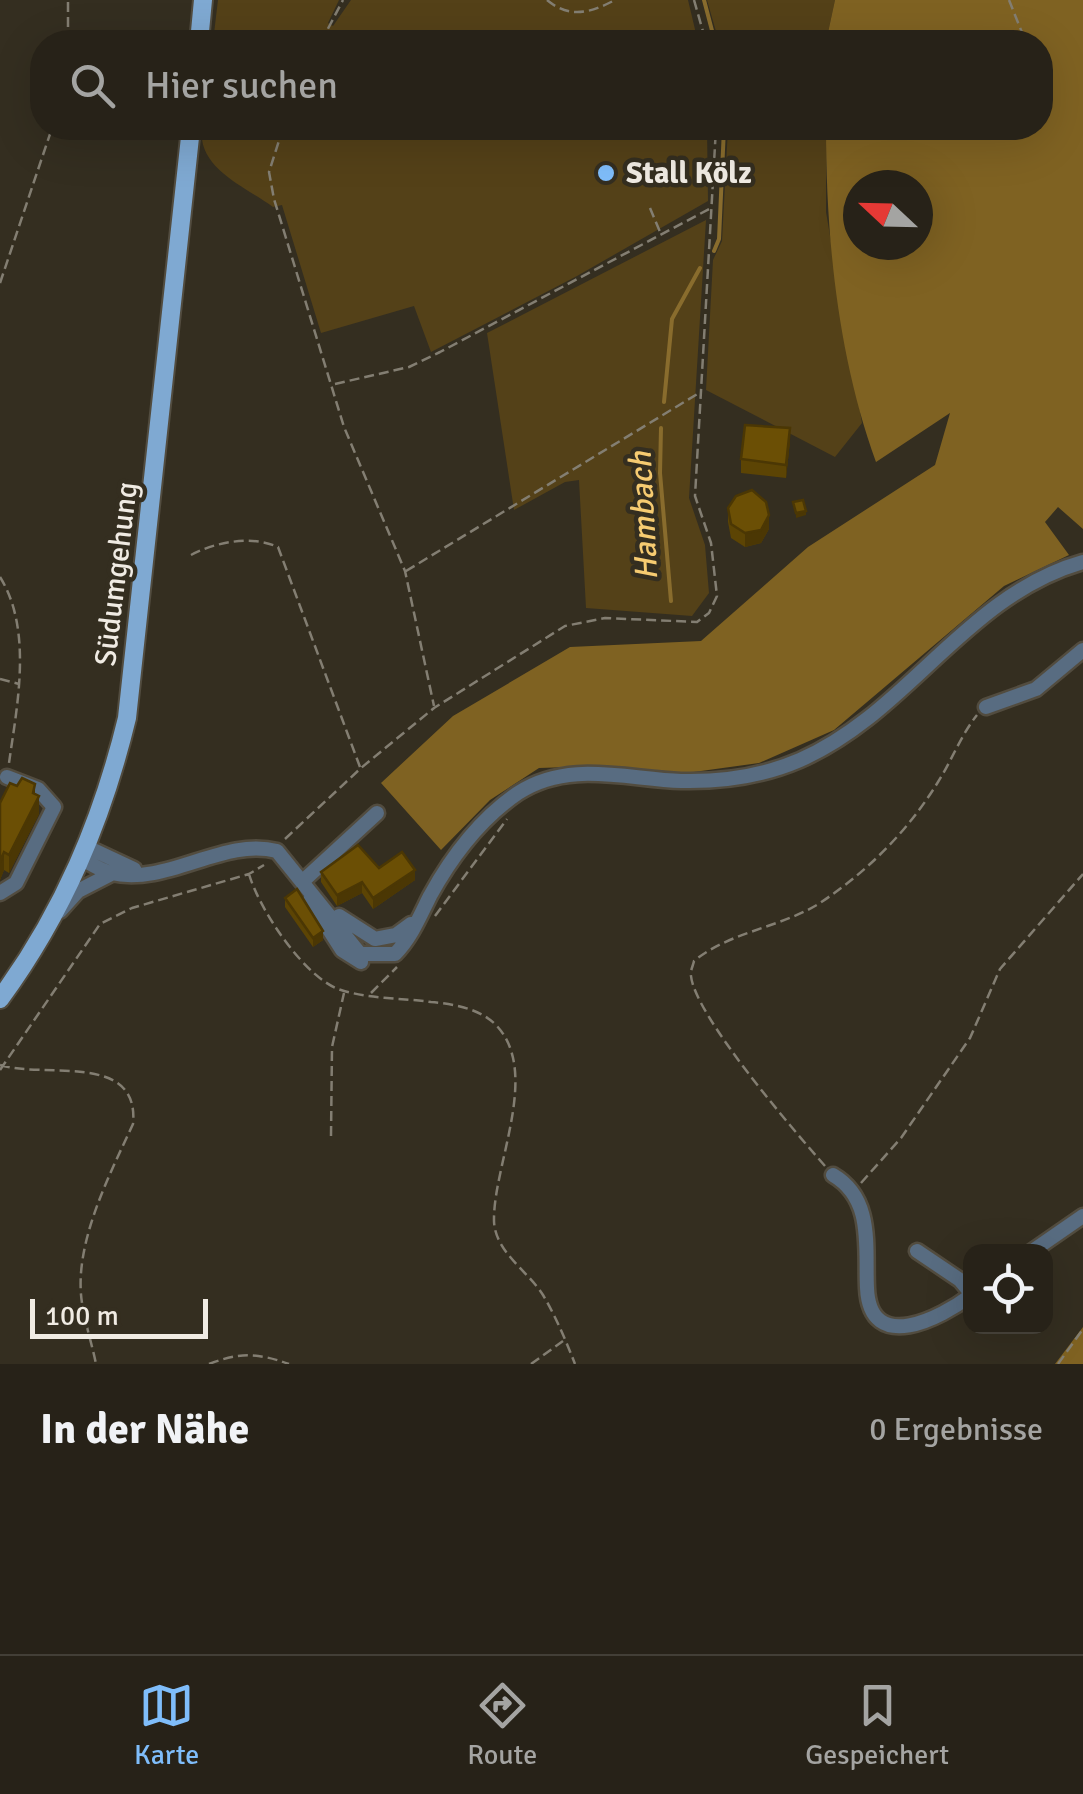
<!DOCTYPE html>
<html lang="de">
<head>
<meta charset="utf-8">
<style>
	body { margin:0; font-family:Signika,sans-serif; background:#332f25; color:#f1f3f6 }
	.controls { position:absolute; right:30px; bottom:30px; display:grid; overflow:hidden; border-radius:20px; box-shadow:0 10px 40px #0002 }
	.controls button { width:90px; height:90px; display:grid; place-items:center; padding:0; border:0; border-bottom:2px solid #433f37; background:#272218; color:#f1f3f6; font:50px sans-serif }
	.compass { position:absolute; left:843px; top:170px; width:90px; height:90px; border-radius:50%; background:#272218; box-shadow:0 10px 40px #0002; rotate:292deg }
	.scale { position:absolute; left:30px; bottom:25px; width:178px; box-sizing:border-box; padding-left:10px; border:5px solid #f0ebe3; border-top:0; font-size:28px; line-height:35px; white-space:nowrap; color:#f0ebe3; -webkit-text-stroke:8px #342e20; paint-order:stroke }
	.list { margin:0; padding:0; list-style:none }
	h2 { display:flex; justify-content:space-between; align-items:center; height:130px; margin:0; padding:0 40px; font-size:42px }
	h2 small { font-size:32px; font-weight:400; color:#a4a4a2 }
	.icon { flex:none; width:55px; height:55px; fill:none; stroke:currentColor; stroke-width:2; stroke-linecap:round; stroke-linejoin:round }
	.map { position:relative; flex:none; width:1083px; height:1364px; overflow:hidden }
	.search { position:absolute; background:#272218; box-shadow:0 10px 40px #0002; left:30px; right:30px; top:30px; height:110px; display:flex; align-items:center; gap:25px; box-sizing:border-box; padding:0 35px; border-radius:40px; color:#a4a4a2; font-size:38px }
	.sheet { height:290px; background:#272218 }
	nav { display:flex; justify-content:space-around; align-items:center; box-sizing:border-box; height:140px; border-top:2px solid #433f37; background:#272218; font-size:28px; color:#a4a4a2 }
	nav a { display:grid; justify-items:center; gap:5px }
	nav .on { color:#7fbdfa }
	.map>svg:first-child { display:block }
</style>
</head>
<body>
<div class="map">
<svg width="1083" height="1364" viewBox="0 0 1083 1364">
	<rect width="100%" height="100%" fill="#342e20"/>
	<path fill="#544118" d="M218,0H339L328,23L333,26L351,0H688L698,42H213Z
		M707,0H835L826,42H719Z
		M202,128H707L708,201L577,276L431,352L414,306L321,333L282,205L273,207C244,186 197,168 202,128Z
		M728,128H826V212L862,423L835,457L706,390L713,260L722,241Z
		M706,220L689,498L705,545L709,593L692,616L586,608L579,480L565,482L514,510L487,333Z"/>
	<path fill="#7f6222" fill-rule="evenodd" d="M835,0H1083V529L1058,507L1045,522L1069,555L1004,586L834,730L759,763L672,775L599,766L539,768L490,800L441,850L381,783L453,716L570,647L701,641L808,547L935,465L950,413L876,462C838,357 826,239 826,128H1040V42H826ZM858,185H918V245H858Z
		M1083,1327V1364H1055Z"/>
	<g fill="none" stroke-linecap="round" stroke-linejoin="round">
		<path stroke="#896c2d" stroke-width="4" d="M704,0L715,42
			M714,251L719,239L724,128
			M664,402L672,319L700,268
			M661,428L660,473L671,601"/>
		<defs>
			<path id="minor" d="M986,707L1036,689L1083,650
				M87,847L134,869
				M82,859C91,864 102,871 111,873C168,886 223,837 277,851L360,954H395C411,938 420,916 430,896C452,856 480,819 518,793C568,760 626,779 681,781C721,782 763,776 800,760C908,713 966,595 1083,562
				M303,881L377,813
				M0,893L16,883L54,807L38,789L7,777
				M310,900L342,950L361,962
				M60,911L78,891L113,873
				M339,916L375,939L396,935L411,924
				M833,1175C874,1199 865,1247 867,1288C870,1356 942,1317 970,1296
				M917,1251L960,1280L970,1292
				M1031,1252L1083,1216"/>
			<path id="major" d="M199,42L203,0
				M0,999C63,913 102,821 127,718L191,128"/>
		</defs>
		<use href="#minor" stroke="#524c3f" stroke-width="19"/>
		<use href="#major" stroke="#524c3f" stroke-width="22"/>
		<path stroke="#837e72" stroke-width="2.5" stroke-dasharray="10 5" stroke-linecap="butt" d="M547,0C570,19 590,13 615,0
			M694,0L706,42
			M1009,0L1023,35
			M68,42V0
			M321,42L343,0
			M283,128L269,172L274,199L344,427L405,571L434,706
			M650,208L660,232
			M0,283L52,128
			M335,384L409,367L440,352L711,208
			M191,555C215,542 252,535 278,547L360,767
			M406,571L699,393
			M0,577C33,630 17,706 9,763
			M0,679L19,684
			M285,839L361,768L434,708L565,626L605,618L697,622L709,613L717,596L711,543L695,496L716,128
			M249,874C259,909 305,979 341,990C369,999 403,998 431,1002C453,1004 478,1008 495,1024C542,1071 493,1164 494,1221C495,1252 528,1271 543,1295C556,1317 566,1341 575,1364
			M435,916L507,819
			M371,993L397,967
			M0,1065C43,1079 140,1051 133,1124C109,1176 73,1245 82,1303C85,1323 92,1344 96,1364
			M0,1070L100,924L132,908L249,874L264,865
			M331,1136L332,1047L344,993
			M825,1166C796,1133 695,1016 691,976C690,971 693,966 694,961C731,931 780,928 820,903C868,871 908,831 938,782C952,760 961,735 977,715
			M861,1183L901,1138L970,1038L1000,969L1083,874
			M209,1364C240,1352 258,1353 289,1364
			M531,1364L563,1341
			M1058,1364L1083,1329"/>
		<use href="#minor" stroke="#586c81" stroke-width="14"/>
		<use href="#major" stroke="#7fa9d2" stroke-width="18"/>
	</g>
	<path fill="#5c4404" d="M790,441L786,478L741,473V459Z
		M728,508L769,529L761,543L745,547L731,538L728,522Z
		M35,794L39,814L9,873L4,870L0,880V803Z
		M379,868L415,880L373,909L362,893L337,906L321,882V872Z
		M285,898L323,940L313,947L285,907Z"/>
	<path fill="#4b3704" d="M790,428V441L786,478V465Z
		M806,511V515L796,518V513Z
		M769,515V529L761,543L745,547V533Z
		M35,784V804L39,796V814L9,873V855Z
		M4,852V870L0,880V862Z
		M415,870V880L373,909V898Z
		M362,882V893L337,906V895Z
		M323,931V940L313,947V938Z"/>
	<path fill="#6b4f05" stroke="#4b3704" stroke-width="2.5" d="M411,34L414,42H387Z
		M745,425L790,428L786,465L741,459Z
		M752,490L766,502L769,515L761,530L745,533L731,524L728,508L736,496Z
		M803,500L806,511L796,513L793,502Z
		M22,778L35,784L33,793L39,796L9,855L4,852L0,862V803L10,783L17,786Z
		M358,845L379,868L402,852L415,870L373,898L362,882L337,895L321,872Z
		M297,889L323,931L313,938L285,898Z"/>
	<circle fill="#7fbdfa" stroke="#342e20" stroke-width="4" cx="606" cy="173" r="10"/>
	<g text-anchor="middle" stroke-width="9" stroke-linejoin="round" paint-order="stroke">
		<g font-size="30" font-weight="bold" fill="#f0ebe3" stroke="#342e20" text-anchor="start">
			<text x="626" y="183">Stall Kölz</text>
		</g>
		<g font-size="30" fill="#f0ebe3" stroke="#342e20">
			<text transform="translate(116 574) rotate(-83)" y="10">Südumgehung</text>
		</g>
		<g font-size="32" font-style="italic" fill="#f6cb71" stroke="#342e20">
			<text transform="translate(643 516) rotate(-93)" y="11">Hambach</text>
		</g>
	</g>
</svg>
<div class="controls">
<button><svg class="icon" aria-label="locate" viewBox="0 0 24 24"><circle cx="12" cy="12" r="6"/><path d="M12 2v4M12 18v4M2 12h4M18 12h4"/></svg></button>
</div>
<svg class="compass" viewBox="-18 -18 36 36"><path d="M0-13l5 13h-10z" fill="#e53935"/><path d="M0 13l5-13h-10z" fill="#a4a4a2"/></svg>
<div class="scale">100 m</div>
<div class="search"><svg class="icon" aria-label="search" viewBox="0 0 24 24"><circle cx="10" cy="10" r="6"/><path d="M15 15l6 6"/></svg>Hier suchen</div>
</div>
<section class="sheet">
<h2>In der Nähe<small>0 Ergebnisse</small></h2>
<ul class="list">
</ul>
</section>
<nav>
<a class="on"><svg class="icon" aria-label="map" viewBox="0 0 24 24"><path d="M3 6l6-2 6 2 6-2v14l-6 2-6-2-6 2zM9 4v14M15 6v14"/></svg>Karte</a>
<a><svg class="icon" aria-label="directions" viewBox="0 0 24 24"><path d="M12 3l9 9-9 9-9-9zM9 14v-3h6M13 9l2 2-2 2"/></svg>Route</a>
<a><svg class="icon" aria-label="saved" viewBox="0 0 24 24"><path d="M7 4h10v16l-5-4-5 4z"/></svg>Gespeichert</a>
</nav>
</body>
</html>
